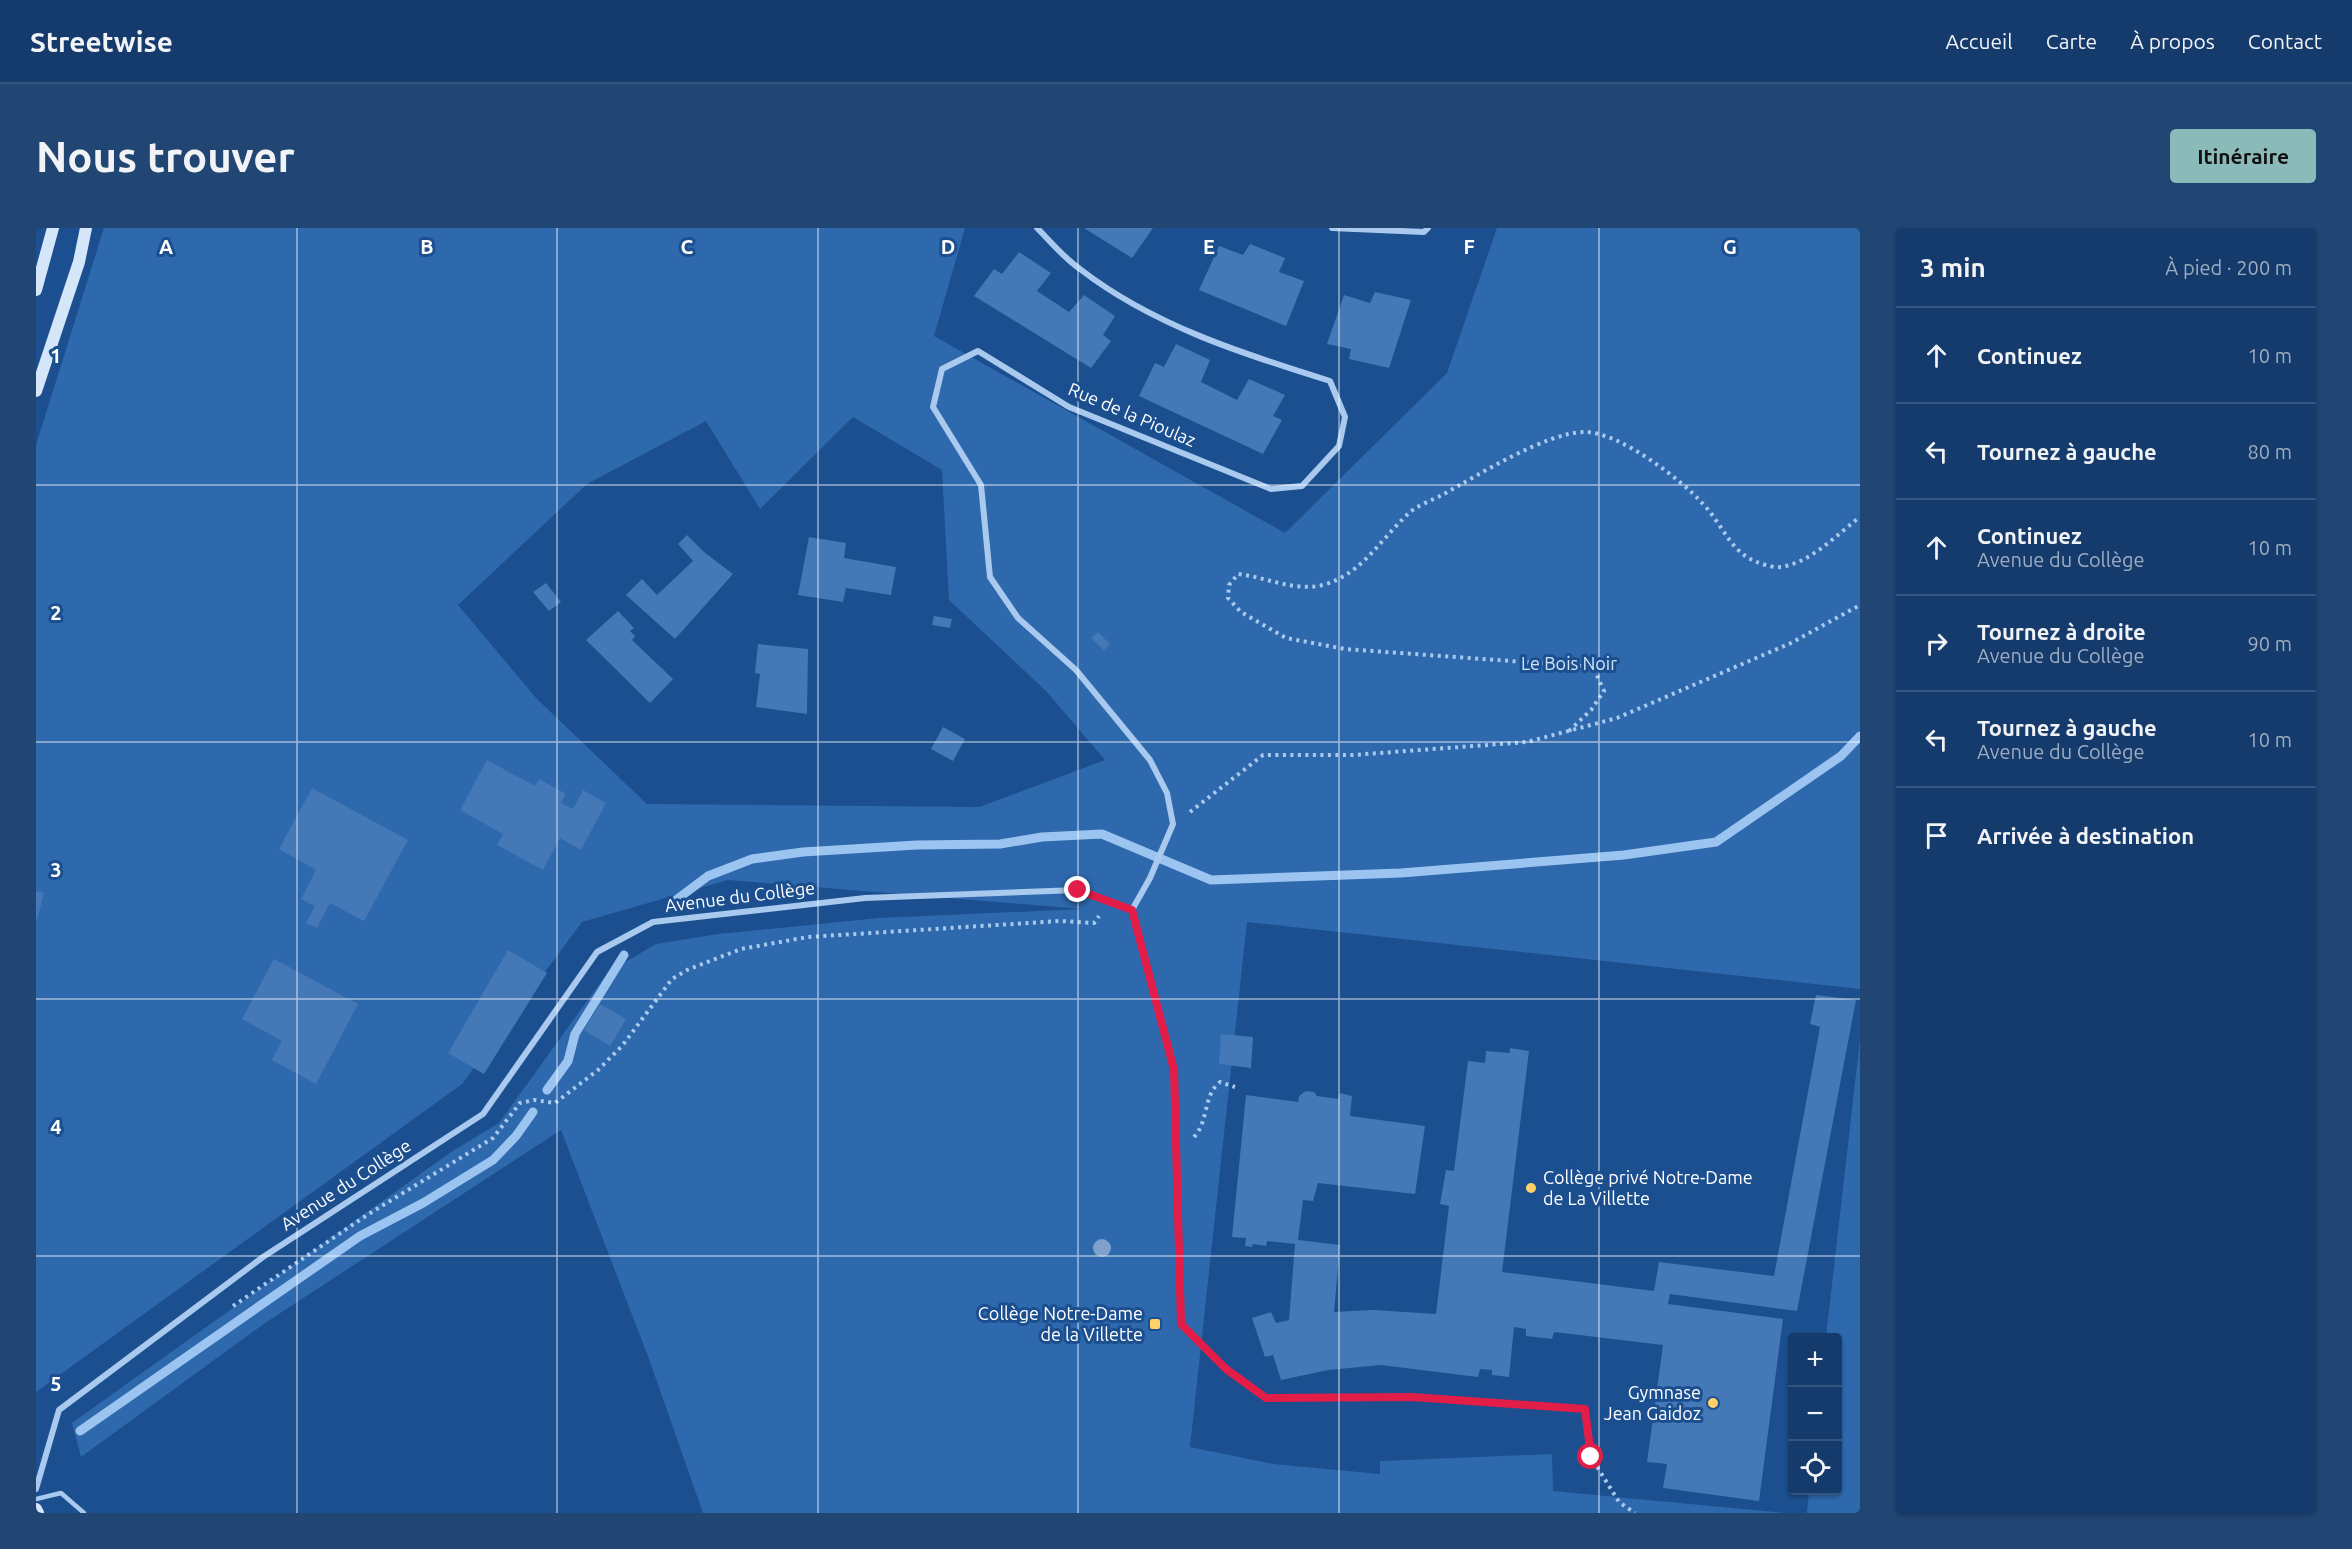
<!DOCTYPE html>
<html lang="fr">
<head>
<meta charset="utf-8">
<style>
	body { margin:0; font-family:Ubuntu,sans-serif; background:#214673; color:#f1f3f6 }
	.controls { position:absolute; right:18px; bottom:18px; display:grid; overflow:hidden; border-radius:6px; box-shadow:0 2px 4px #0004 }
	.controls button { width:54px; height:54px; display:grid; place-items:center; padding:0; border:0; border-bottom:2px solid #33557e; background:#143b6b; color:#f1f3f6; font:30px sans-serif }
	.stop { position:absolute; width:18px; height:18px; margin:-14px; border:4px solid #e11d48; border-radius:50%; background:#fff }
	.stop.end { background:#e11d48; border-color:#fff; box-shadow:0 2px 6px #0008 }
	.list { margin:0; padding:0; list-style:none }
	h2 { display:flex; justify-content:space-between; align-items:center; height:78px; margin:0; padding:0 24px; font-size:26px }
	h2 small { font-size:20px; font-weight:400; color:#9dadc1 }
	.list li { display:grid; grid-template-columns:39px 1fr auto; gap:18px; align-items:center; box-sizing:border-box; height:96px; padding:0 24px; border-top:2px solid #33557e }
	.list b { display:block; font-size:22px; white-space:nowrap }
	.list p { margin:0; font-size:20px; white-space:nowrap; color:#9dadc1 }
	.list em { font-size:20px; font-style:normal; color:#9dadc1 }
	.icon { flex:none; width:33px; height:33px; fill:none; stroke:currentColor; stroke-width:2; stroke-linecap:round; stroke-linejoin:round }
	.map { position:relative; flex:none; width:1824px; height:1285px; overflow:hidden; border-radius:6px }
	header { display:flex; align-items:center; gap:36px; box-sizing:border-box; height:84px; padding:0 30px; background:#143b6b; border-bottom:2px solid #33557e }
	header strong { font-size:28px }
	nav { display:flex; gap:33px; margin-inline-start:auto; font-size:21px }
	.intro { display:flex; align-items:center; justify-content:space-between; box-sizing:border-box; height:144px; padding:0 36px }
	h1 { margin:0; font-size:42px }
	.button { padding:15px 27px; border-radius:6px; background:#8bbbb9; color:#111; font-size:21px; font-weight:700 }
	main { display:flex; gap:36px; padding:0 36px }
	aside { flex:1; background:#143b6b; border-radius:6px; box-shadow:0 2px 4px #0004 }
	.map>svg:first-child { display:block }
</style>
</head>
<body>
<header>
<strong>Streetwise</strong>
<nav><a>Accueil</a><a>Carte</a><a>À propos</a><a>Contact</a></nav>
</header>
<div class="intro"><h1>Nous trouver</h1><a class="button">Itinéraire</a></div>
<main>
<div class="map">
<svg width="1824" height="1285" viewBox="0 0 1824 1285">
	<rect width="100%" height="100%" fill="#1b4f8f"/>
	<path fill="#2e69ad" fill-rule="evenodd" d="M68,0H929L898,108L1249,305L1411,145L1461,0H1824V761L1211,694L1154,1219L1237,1236L1344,1246V1233L1516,1226L1517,1263L1750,1285H667L613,1131L525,902L229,1095L45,1229L36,1195L415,924L463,895L572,744L620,716L682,706L843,690L1046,681L692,652L546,694L426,856L0,1164V217ZM817,189L906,242L913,372L1011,464L1069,532L943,579L611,576L501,471L422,377L551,256L670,193L724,281Z
		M1824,811V1285H1771L1773,1263L1802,1262V1110L1790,1109Z"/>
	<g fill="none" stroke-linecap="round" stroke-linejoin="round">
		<path stroke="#9cc4f0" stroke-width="9" d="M636,675L672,648L716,631L767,624L881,617L964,616L1006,609L1066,606L1175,652L1365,645L1588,627L1680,614L1805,528L1824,508
			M511,862L532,833L539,806L588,727
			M44,1203L324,1008L387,975L457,932L480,908L497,884"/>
	</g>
	<path fill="#4478b7" d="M1048,0H1117L1096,30Z
		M1214,16L1249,30L1243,44L1268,53L1250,98L1163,62L1183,18L1207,27Z
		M983,24L1015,45L1001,63L1033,84L1048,67L1079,88L1067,107L1075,113L1055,140L938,68L958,41L966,46Z
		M1339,64L1375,72L1353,140L1313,131L1315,121L1291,116L1308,67L1334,75Z
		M1140,116L1174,132L1165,154L1201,172L1213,151L1249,167L1237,188L1246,192L1227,226L1103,168L1119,135L1128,139Z
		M651,307L668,324L697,346L639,411L590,367L606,351L621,367L657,333L642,316Z
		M773,309L810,315L808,330L860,339L855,367L810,360L807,374L762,367Z
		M510,355L525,374L513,383L497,364Z
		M582,383L598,400L594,403L599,408L596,412L637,451L614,475L550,412Z
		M898,388L916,391L914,400L896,397Z
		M1062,404L1074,416L1068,422L1055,410Z
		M722,416L772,421L771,486L720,479L724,446L719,445Z
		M907,499L929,511L917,533L895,521Z
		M451,532L499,558L503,551L530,566L525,575L537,581L547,562L570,575L545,622L524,610L507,642L461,617L467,606L424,582Z
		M276,560L372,612L328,693L294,675L281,700L270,695L279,678L265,671L280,642L243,621Z
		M0,663L8,665L1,692H0Z
		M472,722L511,745L448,846L412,825Z
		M238,731L322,776L280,856L236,832L246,813L206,791Z
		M1780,767L1820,772L1761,1083L1634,1066L1632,1076L1747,1091L1723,1273L1627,1260L1631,1236L1611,1234L1627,1117L1518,1104L1516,1111L1490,1108V1101L1478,1099L1473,1149L1456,1147V1142L1444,1141L1442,1149L1345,1137L1292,1142L1245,1152L1237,1127L1229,1129L1216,1090L1235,1084L1240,1095L1253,1092L1259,1016L1231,1013L1230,1018L1217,1016L1216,1019L1209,1018L1210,1010L1196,1009L1210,867L1262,874L1263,868L1270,863L1278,864L1281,868L1302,871L1304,865L1316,868L1314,888L1389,898L1379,966L1282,955L1277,973L1267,972L1262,1012L1304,1017L1298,1084L1338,1082L1400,1086L1413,978L1404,976L1410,942L1418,943L1432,833L1449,835L1450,823L1474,825V820L1493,823L1466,1044L1618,1063L1623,1034L1738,1048L1784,799L1774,796Z
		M564,776L590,791L574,818L548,802Z
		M1185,806L1217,809L1215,840L1183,836Z"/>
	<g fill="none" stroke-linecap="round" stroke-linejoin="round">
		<path stroke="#a9c9ee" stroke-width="4" stroke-dasharray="3 4.5" stroke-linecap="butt" d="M1533,503L1555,482L1568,463L1557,439L1309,421L1250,410L1205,384L1192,370L1193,357L1202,346C1230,349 1258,364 1287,357C1326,346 1344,312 1372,286C1381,277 1397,272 1408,266C1442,247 1511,204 1549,204C1583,204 1645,251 1667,276C1690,300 1694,328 1730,337C1734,338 1740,340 1744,339C1775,335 1800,307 1824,289
			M1154,584L1227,527H1317L1491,514L1581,490L1755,415L1824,377
			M1158,909C1173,893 1167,867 1184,854L1199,859
			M197,1078L331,987L457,910L484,875L498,872L519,875L562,842L586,818L636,751L651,742L705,721L772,709L1024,693L1058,695L1063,688
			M1203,1151L1230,1170L1376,1169L1549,1181L1555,1229L1583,1274L1599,1285"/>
		<path stroke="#a9c9ee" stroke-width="4.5" d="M0,1271L25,1265L48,1285"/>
		<path stroke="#a9c9ee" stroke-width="6" d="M1001,0C1015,14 1028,30 1044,41C1116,97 1207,126 1294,153L1309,189L1303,218L1266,258L1235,261L1033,179L942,123L906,141L897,179L945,257L954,349L982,390L1040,442L1114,532L1131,565L1137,596L1114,650L1096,682
			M1296,0L1388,4L1392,0
			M1096,682L1138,842L1145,1096L1190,1141
			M0,1261L23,1182L227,1029L447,886L561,724L617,694L829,670L1042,662L1096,682"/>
		<path stroke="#d6e6fa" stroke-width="12" d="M0,62L17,0
			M0,163L43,34L50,0
			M0,1281L2,1285"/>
	</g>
	<circle fill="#7ea0ca" cx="1066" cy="1020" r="9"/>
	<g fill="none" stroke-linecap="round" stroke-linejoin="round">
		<path stroke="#e11d48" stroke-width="8" d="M1042,662L1096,682L1138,842L1145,1096L1190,1141L1230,1170L1376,1169L1549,1181L1555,1229"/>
	</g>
	<path fill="none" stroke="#fff" stroke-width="1.5" stroke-opacity="0.55" d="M261,0V1285M521,0V1285M782,0V1285M1042,0V1285M1303,0V1285M1563,0V1285M0,257H1824M0,514H1824M0,771H1824M0,1028H1824"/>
	<g fill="#ffd166" stroke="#1b4f8f" stroke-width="2">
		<circle cx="1495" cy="960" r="6"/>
		<rect x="1113" y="1090" width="12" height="12" rx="3"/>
		<circle cx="1677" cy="1175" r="6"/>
	</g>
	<g text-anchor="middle" stroke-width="6" stroke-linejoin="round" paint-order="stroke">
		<g font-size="18" fill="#fff" stroke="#1b4f8f">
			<text transform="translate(1096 187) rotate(23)" y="6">Rue de la Pioulaz</text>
			<text transform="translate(704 669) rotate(-7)" y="6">Avenue du Collège</text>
			<text transform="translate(310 957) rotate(-33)" y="6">Avenue du Collège</text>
		</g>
		<g font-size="18" fill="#cfe3fa" stroke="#1b4f8f">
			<text x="1533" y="442">Le Bois Noir</text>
		</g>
		<g font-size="18" fill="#fff" stroke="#1b4f8f" text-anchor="end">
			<text x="1507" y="956" text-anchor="start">Collège privé Notre-Dame<tspan x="1507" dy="21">de La Villette</tspan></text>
			<text x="1107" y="1092">Collège Notre-Dame<tspan x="1107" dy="21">de la Villette</tspan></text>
			<text x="1665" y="1171">Gymnase<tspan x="1665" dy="21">Jean Gaidoz</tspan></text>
		</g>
	</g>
	<g font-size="20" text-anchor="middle" font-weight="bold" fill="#fff" stroke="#1b4f8f" stroke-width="6" stroke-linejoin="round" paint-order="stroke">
		<text x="130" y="26">A</text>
		<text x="391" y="26">B</text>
		<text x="651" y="26">C</text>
		<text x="912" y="26">D</text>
		<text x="1173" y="26">E</text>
		<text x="1433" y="26">F</text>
		<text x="1694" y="26">G</text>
		<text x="20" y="135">1</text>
		<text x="20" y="392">2</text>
		<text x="20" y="649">3</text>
		<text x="20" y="906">4</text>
		<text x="20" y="1163">5</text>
	</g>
</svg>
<div class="controls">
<button>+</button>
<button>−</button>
<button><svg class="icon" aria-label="locate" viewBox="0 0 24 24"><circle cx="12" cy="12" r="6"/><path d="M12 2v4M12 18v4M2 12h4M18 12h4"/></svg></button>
</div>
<div class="stop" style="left:1555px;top:1229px"></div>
<div class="stop end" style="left:1042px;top:662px"></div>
</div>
<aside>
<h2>3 min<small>À pied · 200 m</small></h2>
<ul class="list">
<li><svg class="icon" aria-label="ahead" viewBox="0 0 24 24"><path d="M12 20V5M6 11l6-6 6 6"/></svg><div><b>Continuez</b></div><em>10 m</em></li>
<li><svg class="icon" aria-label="left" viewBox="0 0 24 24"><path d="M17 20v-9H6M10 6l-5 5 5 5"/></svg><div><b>Tournez à gauche</b></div><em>80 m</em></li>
<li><svg class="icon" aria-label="ahead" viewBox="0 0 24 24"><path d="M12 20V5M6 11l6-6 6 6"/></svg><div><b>Continuez</b><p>Avenue du Collège</p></div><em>10 m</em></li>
<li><svg class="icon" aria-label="right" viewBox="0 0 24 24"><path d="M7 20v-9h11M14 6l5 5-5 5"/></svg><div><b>Tournez à droite</b><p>Avenue du Collège</p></div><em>90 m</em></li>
<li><svg class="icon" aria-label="left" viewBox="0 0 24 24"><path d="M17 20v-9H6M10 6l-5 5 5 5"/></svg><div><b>Tournez à gauche</b><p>Avenue du Collège</p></div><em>10 m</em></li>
<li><svg class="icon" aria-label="arrive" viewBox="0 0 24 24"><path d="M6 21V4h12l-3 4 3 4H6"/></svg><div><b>Arrivée à destination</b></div></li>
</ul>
</aside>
</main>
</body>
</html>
